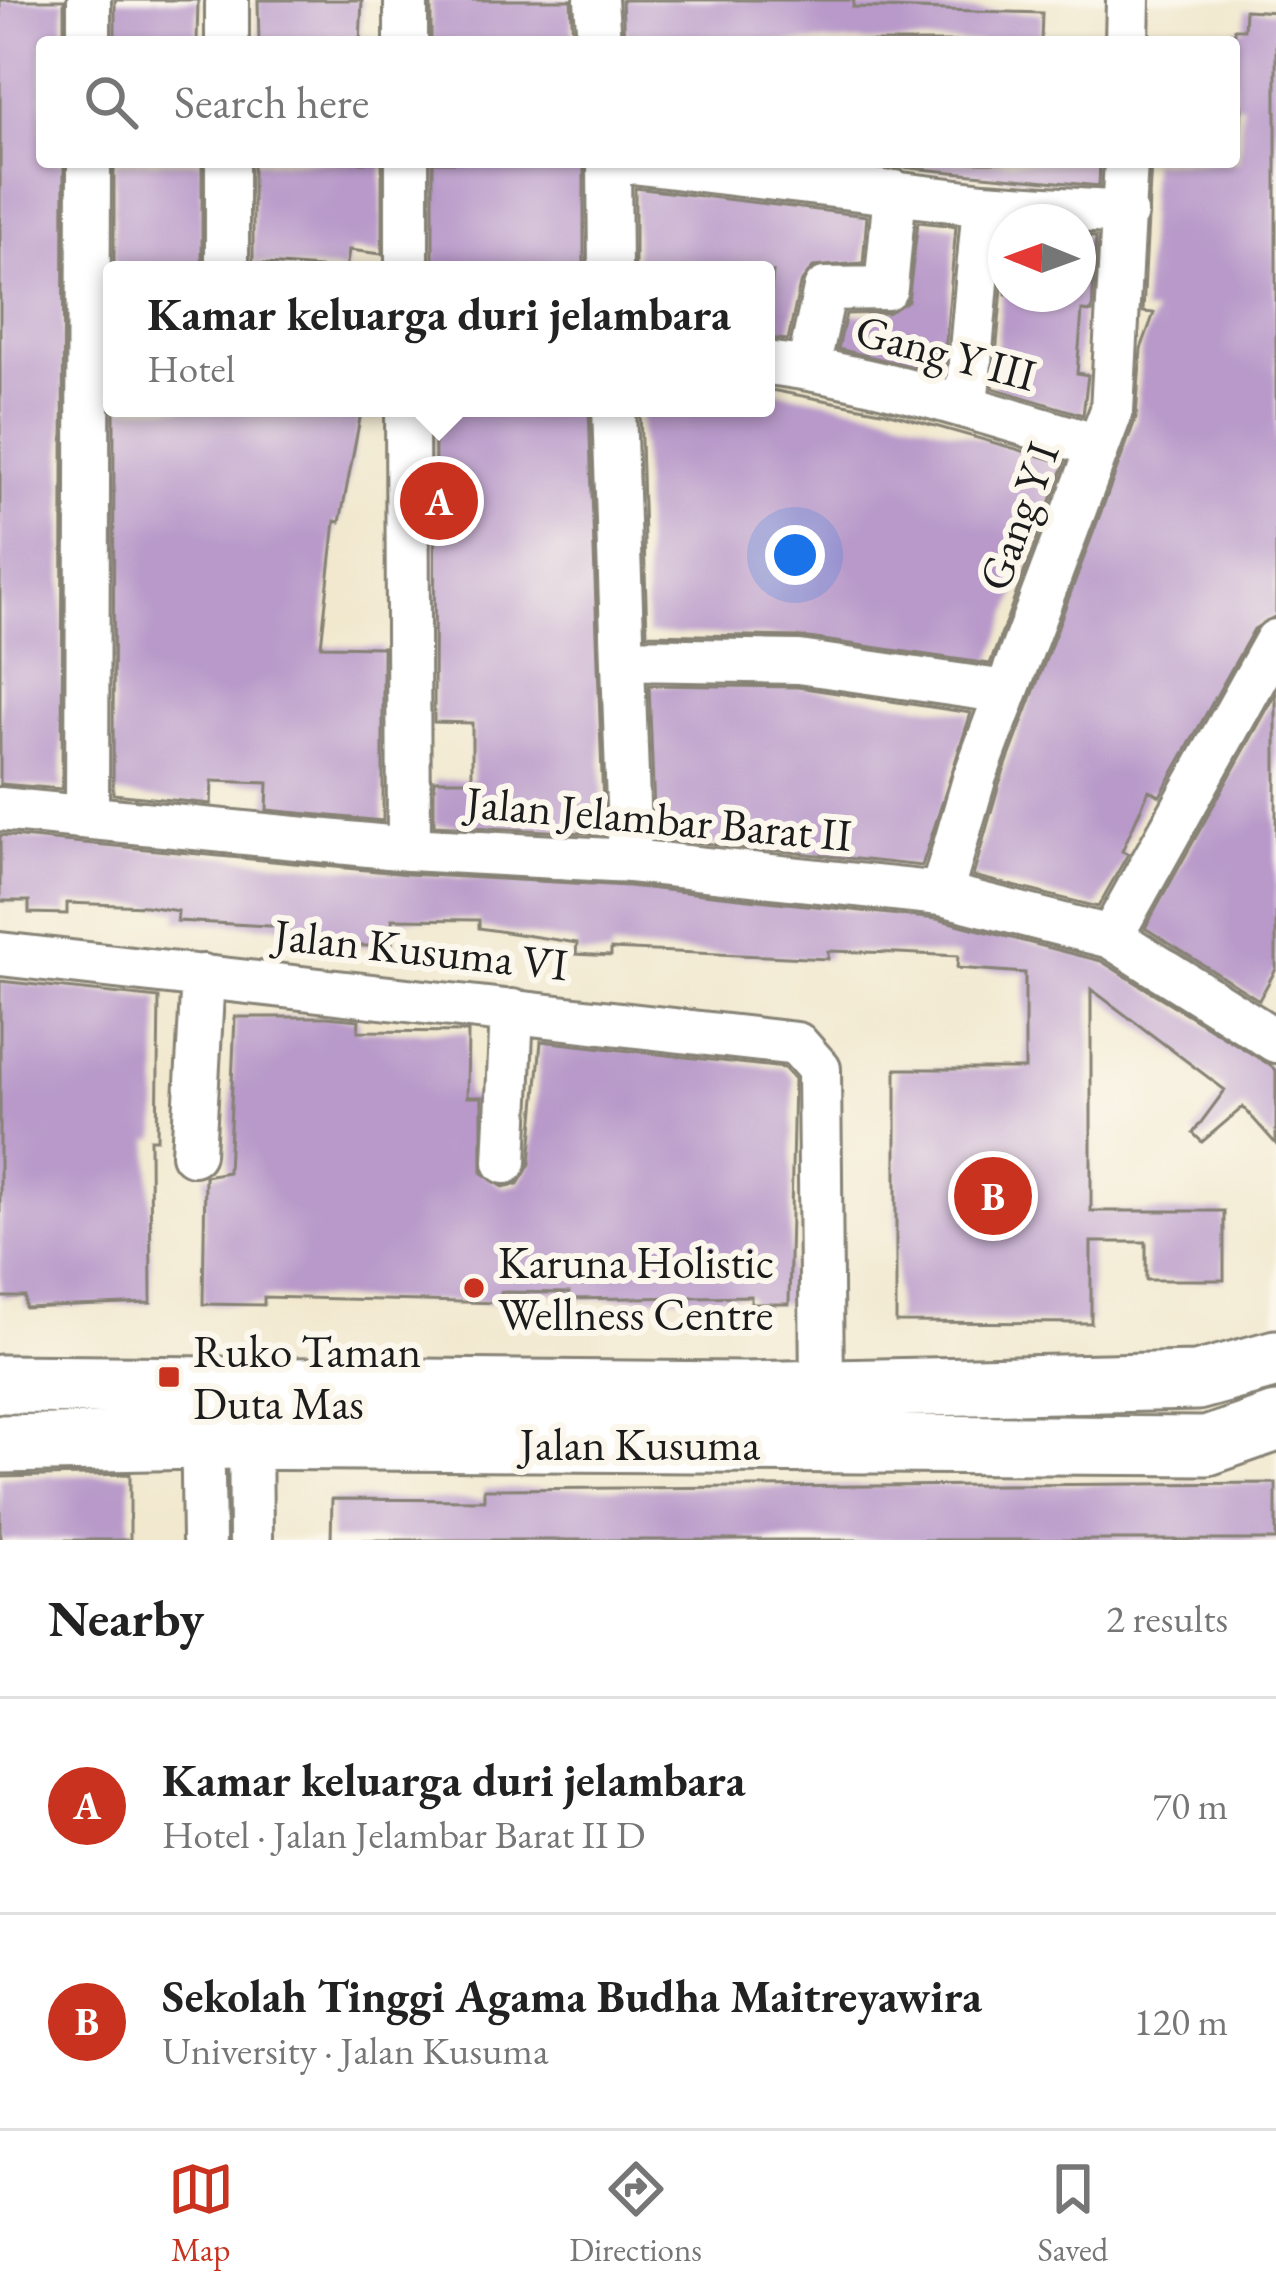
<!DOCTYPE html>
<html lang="en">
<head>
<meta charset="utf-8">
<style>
	body { margin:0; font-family:"EB Garamond",serif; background:#f6f6f6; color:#222 }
	.compass { position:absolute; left:988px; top:204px; width:108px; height:108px; border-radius:50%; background:#fff; box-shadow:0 3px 9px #0004; rotate:271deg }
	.you { position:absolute; left:795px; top:555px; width:42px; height:42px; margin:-30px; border:9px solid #fff; border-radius:50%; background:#1a73e8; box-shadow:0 0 0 18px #1a73e833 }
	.badge { display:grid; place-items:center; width:78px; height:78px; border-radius:50%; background:#c8321e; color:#fff; font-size:39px; font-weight:700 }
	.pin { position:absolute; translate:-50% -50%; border:6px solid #fff; box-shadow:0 3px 12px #0006 }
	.popup { position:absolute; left:103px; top:261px; width:672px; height:156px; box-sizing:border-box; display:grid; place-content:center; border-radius:12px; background:#fff; filter:drop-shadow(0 3px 9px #0005); font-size:39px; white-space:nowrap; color:#767676 }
	.popup b { font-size:45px; color:#222 }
	.popup::after { content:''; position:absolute; left:50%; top:100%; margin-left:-24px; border:24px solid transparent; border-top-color:#fff }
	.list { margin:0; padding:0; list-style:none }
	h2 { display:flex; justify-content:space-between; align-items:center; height:156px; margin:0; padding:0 48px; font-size:51px }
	h2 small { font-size:39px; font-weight:400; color:#767676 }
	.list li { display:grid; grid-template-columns:78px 1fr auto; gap:36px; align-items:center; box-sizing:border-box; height:216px; padding:0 48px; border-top:3px solid #e0e0e0 }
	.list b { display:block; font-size:45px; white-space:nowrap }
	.list p { margin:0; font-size:39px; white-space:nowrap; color:#767676 }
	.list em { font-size:39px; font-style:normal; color:#767676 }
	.icon { flex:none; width:66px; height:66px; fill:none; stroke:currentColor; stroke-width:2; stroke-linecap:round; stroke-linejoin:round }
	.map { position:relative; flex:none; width:1276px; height:1540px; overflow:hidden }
	.search { position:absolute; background:#fff; box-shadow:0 3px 9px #0004; left:36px; right:36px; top:36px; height:132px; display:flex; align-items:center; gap:30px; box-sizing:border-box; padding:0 42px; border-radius:12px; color:#767676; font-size:45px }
	.sheet { height:588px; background:#fff }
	nav { display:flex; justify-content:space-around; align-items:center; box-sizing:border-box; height:168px; border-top:3px solid #e0e0e0; background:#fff; font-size:33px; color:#767676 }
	nav a { display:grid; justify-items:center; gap:6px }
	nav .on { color:#c8321e }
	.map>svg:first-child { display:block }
</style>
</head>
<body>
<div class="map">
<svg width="1276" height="1540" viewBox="0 0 1276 1540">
	<rect width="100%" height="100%" fill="#fbf7ec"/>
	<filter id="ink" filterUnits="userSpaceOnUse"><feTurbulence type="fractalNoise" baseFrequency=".00833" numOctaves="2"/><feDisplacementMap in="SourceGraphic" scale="24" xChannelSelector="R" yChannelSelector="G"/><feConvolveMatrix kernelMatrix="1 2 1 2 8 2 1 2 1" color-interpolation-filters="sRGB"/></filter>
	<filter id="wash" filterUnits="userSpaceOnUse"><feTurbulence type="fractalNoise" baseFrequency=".004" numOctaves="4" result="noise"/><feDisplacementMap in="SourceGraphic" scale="48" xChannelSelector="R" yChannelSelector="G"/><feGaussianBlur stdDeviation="2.7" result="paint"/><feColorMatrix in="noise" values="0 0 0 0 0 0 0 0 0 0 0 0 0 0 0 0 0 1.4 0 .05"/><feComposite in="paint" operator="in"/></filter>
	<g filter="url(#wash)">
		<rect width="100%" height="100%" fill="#f1e8ce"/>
		<g id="blocks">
			<path fill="#b899c9" d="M0,0H64V42H42V162H64L62,789L0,784Z
				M115,0H198L197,42H115Z
				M258,0H362L360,42H259Z
				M431,0H571L573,42H431Z
				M622,0H854L853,7L1042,13L1041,42H624Z
				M1245,10L1276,12V616L1254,629L1160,796L1149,790L1122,851L1128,854L1098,907L973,876L999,784L1136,418L1141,349L1154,313L1143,312L1151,162H1239L1242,105L1234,104V29H1244Z
				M114,162H202V270H114Z
				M253,162H382V254L349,250L346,270L253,263Z
				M433,162H584V270H433Z
				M847,162H1100L1099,186Z
				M635,188L867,216L863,263L813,267L800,284L788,340L766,338L773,272L635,270Z
				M918,222L956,226L943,374L838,349L846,314L887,313L908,301Z
				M1078,236L1096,237L1092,312L1082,311L1077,373L1088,375L1083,415L993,388L1006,245V294H1078Z
				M766,389L886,412L1065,463L990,664L802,637L647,634L640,408H766Z
				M114,408H362L340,522L335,521L321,646L383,647V821L267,810L268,783L212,781L211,804L113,794Z
				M435,408H589L604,834L434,825V780H472V723L434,722Z
				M649,685L797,687L971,713L922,866L655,838Z
				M1276,693V969L1259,1000L1145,928Z
				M0,835L408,874L628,886L937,919L1101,961L1270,1065L1276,1071V1144L1243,1107L1202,1142L1193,1133L1225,1090L1091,989V1211H1224V1280H1146V1242H1091V1323L896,1322V1069H1025V973L957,968L958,956L898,953L828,951V959L611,949V956L576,954L577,943L479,928V920L392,919V946H337V942L286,941L287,927L177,921L178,911L146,906L67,903V914L29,913V901H0Z
				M0,981L159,998L157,1139H150L151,1303L25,1308V1297H0Z
				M235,1017H327L359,1020L358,1031L468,1032L467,1097H482V1173L503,1187L518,1184L530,1164L541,1041L784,1068L794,1079L789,1304H751V1296L569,1299V1293L501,1292V1303L264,1297V1305L203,1304L205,1176L228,1172Z
				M130,1474V1540H0V1477Z
				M1276,1483V1540H331L332,1499L484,1500V1489Z"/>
		</g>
	</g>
	<g filter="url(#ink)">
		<use href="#blocks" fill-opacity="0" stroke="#868275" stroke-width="3"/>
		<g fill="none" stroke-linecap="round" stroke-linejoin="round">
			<defs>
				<path id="street" d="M89,0V42
					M227,0V42
					M406,0V42
					M596,0L599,42
					M1127,42L1128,0
					M227,162V270
					M407,162V270
					M609,162L610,270
					M632,162L984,204L1126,213
					M766,363C879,376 990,415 1098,446
					M808,368L825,289L886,288L895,192
					M966,407L984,204
					M407,408L409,849
					M614,408L630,861
					M626,659L799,662L1006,692
					M0,809L409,849L630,861L941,894L1111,937L1276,1041
					M87,817L89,162
					M941,894L975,776L1112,410L1126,162
					M1111,937L1276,641
					M0,954L797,1044L819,1069L822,1389
					M193,1154L203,976
					M505,1162L512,1011
					M202,1415L204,1540
					M250,1415L251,1540"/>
				<path id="secondary" d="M0,1384L743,1391L1197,1381L1276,1359
					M0,1444L202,1440L1207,1446L1276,1422"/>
			</defs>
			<use href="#street" stroke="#868275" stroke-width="48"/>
			<use href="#secondary" stroke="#868275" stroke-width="63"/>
			<use href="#street" stroke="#fff" stroke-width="42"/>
			<use href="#secondary" stroke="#fff" stroke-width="57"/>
		</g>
	</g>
	<g fill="#c8321e" stroke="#fbf7ec" stroke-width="4.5">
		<circle cx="474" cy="1288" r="12"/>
		<rect x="157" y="1365" width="24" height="24" rx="6"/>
	</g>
	<g text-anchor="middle" stroke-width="12" stroke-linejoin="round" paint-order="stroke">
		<g font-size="45" fill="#1c1c1c" stroke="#fbf7ec">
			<text transform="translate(946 352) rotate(15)" y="16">Gang Y III</text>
			<text transform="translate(1018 516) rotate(-70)" y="16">Gang Y I</text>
			<text transform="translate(659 818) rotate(5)" y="16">Jalan Jelambar Barat II</text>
			<text transform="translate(421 949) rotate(6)" y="16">Jalan Kusuma VI</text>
			<text x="640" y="1460">Jalan Kusuma</text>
		</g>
		<g font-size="45" fill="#1c1c1c" stroke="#fbf7ec" text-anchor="start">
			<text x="498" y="1278">Karuna Holistic<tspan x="498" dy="52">Wellness Centre</tspan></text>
			<text x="193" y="1367">Ruko Taman<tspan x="193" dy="52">Duta Mas</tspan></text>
		</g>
	</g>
</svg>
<svg class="compass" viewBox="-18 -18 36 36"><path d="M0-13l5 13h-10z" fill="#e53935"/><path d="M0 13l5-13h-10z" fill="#767676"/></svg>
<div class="you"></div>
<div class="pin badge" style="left:439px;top:501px">A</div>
<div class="popup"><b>Kamar keluarga duri jelambara</b>Hotel</div>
<div class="pin badge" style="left:993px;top:1196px">B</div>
<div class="search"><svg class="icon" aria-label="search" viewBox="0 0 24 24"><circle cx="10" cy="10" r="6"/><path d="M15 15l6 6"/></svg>Search here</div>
</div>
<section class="sheet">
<h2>Nearby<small>2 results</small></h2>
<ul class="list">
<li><span class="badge">A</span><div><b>Kamar keluarga duri jelambara</b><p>Hotel · Jalan Jelambar Barat II D</p></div><em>70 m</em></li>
<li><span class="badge">B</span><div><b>Sekolah Tinggi Agama Budha Maitreyawira</b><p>University · Jalan Kusuma</p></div><em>120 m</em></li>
</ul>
</section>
<nav>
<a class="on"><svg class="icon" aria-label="map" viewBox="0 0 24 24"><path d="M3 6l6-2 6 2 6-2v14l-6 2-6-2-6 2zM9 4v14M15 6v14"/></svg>Map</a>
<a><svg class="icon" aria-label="directions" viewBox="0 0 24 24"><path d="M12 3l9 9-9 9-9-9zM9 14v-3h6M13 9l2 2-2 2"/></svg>Directions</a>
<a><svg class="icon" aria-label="saved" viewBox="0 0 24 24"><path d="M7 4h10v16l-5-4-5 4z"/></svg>Saved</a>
</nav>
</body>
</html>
